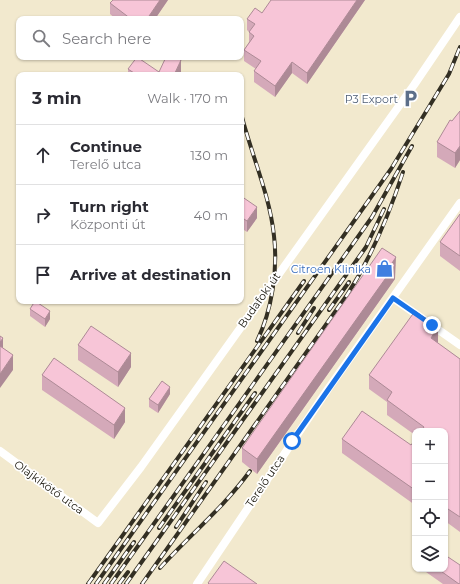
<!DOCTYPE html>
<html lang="en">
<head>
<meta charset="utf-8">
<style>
	body { margin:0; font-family:Montserrat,sans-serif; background:#f7f7f7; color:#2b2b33 }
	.controls { position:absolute; right:12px; bottom:12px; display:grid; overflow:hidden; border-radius:8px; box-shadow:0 1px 3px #0004 }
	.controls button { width:36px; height:36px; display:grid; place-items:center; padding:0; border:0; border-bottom:1px solid #e1e1e2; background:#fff; color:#2b2b33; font:20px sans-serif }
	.stop { position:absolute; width:12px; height:12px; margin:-9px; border:3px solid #1a73e8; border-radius:50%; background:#fff }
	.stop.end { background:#1a73e8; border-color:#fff; box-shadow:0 1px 4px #0008 }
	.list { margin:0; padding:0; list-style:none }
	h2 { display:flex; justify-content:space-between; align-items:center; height:52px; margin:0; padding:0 16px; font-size:17px }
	h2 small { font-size:13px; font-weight:400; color:#7c7c81 }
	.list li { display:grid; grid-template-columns:26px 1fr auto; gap:12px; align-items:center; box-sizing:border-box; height:60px; padding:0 16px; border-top:1px solid #e1e1e2 }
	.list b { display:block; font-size:15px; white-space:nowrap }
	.list p { margin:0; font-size:13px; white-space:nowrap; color:#7c7c81 }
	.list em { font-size:13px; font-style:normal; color:#7c7c81 }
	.icon { flex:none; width:22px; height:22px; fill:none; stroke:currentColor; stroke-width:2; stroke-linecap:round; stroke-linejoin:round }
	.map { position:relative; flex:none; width:460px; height:584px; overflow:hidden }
	.search { position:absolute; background:#fff; box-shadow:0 1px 3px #0004; left:16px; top:16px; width:228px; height:44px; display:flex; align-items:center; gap:10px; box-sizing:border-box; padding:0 14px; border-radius:8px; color:#7c7c81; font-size:15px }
	.panel { position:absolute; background:#fff; box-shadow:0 1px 3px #0004; left:16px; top:72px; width:228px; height:232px; border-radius:8px }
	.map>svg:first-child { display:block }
</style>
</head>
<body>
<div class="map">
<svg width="460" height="584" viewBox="0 0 460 584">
	<rect width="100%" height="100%" fill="#f2e9ce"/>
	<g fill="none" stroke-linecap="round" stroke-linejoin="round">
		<path stroke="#fff" stroke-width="8" d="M393,298L460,345
			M0,451L98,523L141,467L414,85L460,17
			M197,584L328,389L460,203"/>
		<defs>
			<path id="rail" d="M242,117C252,156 270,196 274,236C278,270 272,310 257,341
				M329,310L349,282
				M298,333L314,308
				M176,527L206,482
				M159,528L255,393
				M160,568C190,535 224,507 250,471
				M88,584L304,281
				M96,584L391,169L449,74L460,47
				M104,584L134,542
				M111,584L372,217L412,146
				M119,584L128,572
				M126,584L366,247L384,209
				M142,584L347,295C372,256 389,215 403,172"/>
		</defs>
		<use href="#rail" stroke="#332f23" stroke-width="4"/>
		<use href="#rail" stroke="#fff" stroke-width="2.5" stroke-dasharray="8" stroke-linecap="butt"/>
	</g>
	<path fill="#d4a9b9" d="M168,0L155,19H116L110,14V3Z
		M365,0L307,84L292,73L275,97L254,82V71L256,69L244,61V50L249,42V32L247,30V19L262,13Z
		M128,69L159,72L181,74V75H128Z
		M460,111V160L455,168L437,157V142L452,121Z
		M241,196L257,218L247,232L241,228Z
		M460,214V271L440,256V242Z
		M396,272L395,273V279L257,474L242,462V448Z
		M30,309L50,319L45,327L30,316Z
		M438,342L437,343L460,359V532L445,521V431H415V435L387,415V402L369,389V375Z
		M78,345L131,367L118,387L78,360Z
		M42,375L125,422L114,439L42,390Z
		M170,394L158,413L149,407V399Z
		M342,439L411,445L415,440V505L342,453Z
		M426,569H445L460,584H443L426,572Z"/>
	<path fill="#ad8a96" d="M160,0H168L155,19H147Z
		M357,0H365L307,84V73Z
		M181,60V75H174Z
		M292,62V73L275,97V86Z
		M460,146V160L455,168V153Z
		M257,207V218L247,232V221Z
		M396,257L395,279L257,474V459Z
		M50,311V319L45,327V319Z
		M438,327V342L431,352V338Z
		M3,338V352L0,356V342Z
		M131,353V367L118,387V372Z
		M13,355V370L0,388V374Z
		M170,387V394L158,413V405Z
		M125,408V422L114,439V425Z"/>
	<path fill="#f7c5d7" stroke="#ad8a96" d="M113,0H160L147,19H131L110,3Z
		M271,0H357L307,73L292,62L275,86L254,71L261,61L244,50L254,36L249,32L255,24L247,19L255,8L262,13Z
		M137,57L159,72L166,57H175L181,60L174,75H137L128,69Z
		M460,111V146L455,153L437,142L450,120L452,121Z
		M241,196L257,207L247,221L241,217Z
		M460,214V256L440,242Z
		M382,248L396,257L392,263L395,265L257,459L242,448Z
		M35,301L50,311L45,319L30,309Z
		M415,311L438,327L431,338L460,359V517L445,507V431H421L424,427L387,400L392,392L369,375Z
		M91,326L131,353L118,372L78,345Z
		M0,336L3,338L0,342Z
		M0,346L13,355L0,374Z
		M54,358L125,408L114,425L42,375Z
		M162,381L170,387L158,405L149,399Z
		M362,411L411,445L415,440V490L342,439Z
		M445,555L460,565V584H459L438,569H445Z
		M224,561L257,584H209L208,583Z"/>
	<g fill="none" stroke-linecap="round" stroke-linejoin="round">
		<path stroke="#1a73e8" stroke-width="5" d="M292,441L393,298L432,325"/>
	</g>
	<defs>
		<symbol id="parking-bare" viewBox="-9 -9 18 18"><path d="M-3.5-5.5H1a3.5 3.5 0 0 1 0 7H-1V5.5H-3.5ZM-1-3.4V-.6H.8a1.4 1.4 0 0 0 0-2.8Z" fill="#5c6f8a" stroke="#fff" stroke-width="2.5" paint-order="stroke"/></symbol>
		<symbol id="shop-bare" viewBox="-9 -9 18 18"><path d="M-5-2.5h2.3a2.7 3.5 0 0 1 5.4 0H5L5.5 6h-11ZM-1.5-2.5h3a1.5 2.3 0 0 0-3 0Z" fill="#3f7fe0" stroke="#fff" stroke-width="2.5" paint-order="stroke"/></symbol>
	</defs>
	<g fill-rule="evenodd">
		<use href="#parking-bare" x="398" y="86" width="25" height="25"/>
		<use href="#shop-bare" x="372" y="256" width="25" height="25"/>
	</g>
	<g text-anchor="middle" stroke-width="3.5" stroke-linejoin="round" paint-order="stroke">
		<g font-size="11" fill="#4e5e75" stroke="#fff" text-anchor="end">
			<text x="398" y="103">P3 Export</text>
		</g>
		<g font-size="11" fill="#366cbe" stroke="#fff" text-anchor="end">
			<text x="371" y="273">Citroen Klinika</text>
		</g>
		<g font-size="11" fill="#18150b" stroke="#fff">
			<text transform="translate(259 300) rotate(-55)" y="4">Budafoki út</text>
			<text transform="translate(265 481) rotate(-56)" y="4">Terelő utca</text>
			<text transform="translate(49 487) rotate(36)" y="4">Olajkikötő utca</text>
		</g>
	</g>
</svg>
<div class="controls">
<button>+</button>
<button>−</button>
<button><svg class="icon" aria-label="locate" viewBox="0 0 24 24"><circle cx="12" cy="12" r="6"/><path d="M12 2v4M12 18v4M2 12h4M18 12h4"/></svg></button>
<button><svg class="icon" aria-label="layers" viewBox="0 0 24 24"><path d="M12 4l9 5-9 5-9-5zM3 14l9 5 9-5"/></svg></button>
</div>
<div class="stop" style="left:292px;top:441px"></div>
<div class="stop end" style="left:432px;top:325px"></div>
<div class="search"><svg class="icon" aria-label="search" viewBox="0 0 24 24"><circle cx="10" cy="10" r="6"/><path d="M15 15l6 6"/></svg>Search here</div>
<section class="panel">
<h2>3 min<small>Walk · 170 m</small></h2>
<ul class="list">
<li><svg class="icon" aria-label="ahead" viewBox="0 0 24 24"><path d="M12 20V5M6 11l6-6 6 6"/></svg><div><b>Continue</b><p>Terelő utca</p></div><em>130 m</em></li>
<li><svg class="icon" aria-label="right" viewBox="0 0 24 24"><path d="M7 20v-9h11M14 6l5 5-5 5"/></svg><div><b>Turn right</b><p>Központi út</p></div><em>40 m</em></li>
<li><svg class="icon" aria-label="arrive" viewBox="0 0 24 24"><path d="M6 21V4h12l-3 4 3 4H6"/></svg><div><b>Arrive at destination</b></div></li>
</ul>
</section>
</div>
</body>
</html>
